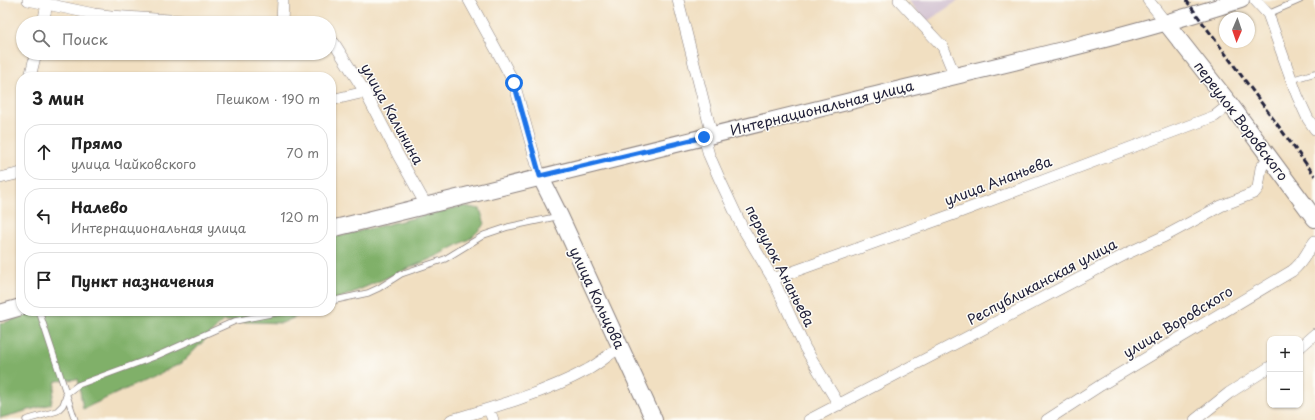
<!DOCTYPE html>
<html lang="ru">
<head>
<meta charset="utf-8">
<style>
	body { margin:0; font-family:"Playpen Sans",sans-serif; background:#f6f6f6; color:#222 }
	.controls { position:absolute; right:12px; bottom:12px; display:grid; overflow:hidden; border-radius:8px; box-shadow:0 1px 3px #0004 }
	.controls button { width:36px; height:36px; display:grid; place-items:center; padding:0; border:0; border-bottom:1px solid #e0e0e0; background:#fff; color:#222; font:20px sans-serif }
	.compass { position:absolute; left:1219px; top:12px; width:36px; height:36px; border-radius:50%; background:#fff; box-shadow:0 1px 3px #0004; rotate:182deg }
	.stop { position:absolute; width:12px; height:12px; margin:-9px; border:3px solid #1a73e8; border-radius:50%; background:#fff }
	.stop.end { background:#1a73e8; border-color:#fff; box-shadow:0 1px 4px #0008 }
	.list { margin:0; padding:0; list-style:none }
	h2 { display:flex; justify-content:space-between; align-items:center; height:52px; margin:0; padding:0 16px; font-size:17px }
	h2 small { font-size:13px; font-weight:400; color:#767676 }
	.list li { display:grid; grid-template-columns:26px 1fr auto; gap:12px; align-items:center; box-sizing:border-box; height:56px; margin:0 8px 8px; padding:0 8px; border:1px solid #e0e0e0; border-radius:16px }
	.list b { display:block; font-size:15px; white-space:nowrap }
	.list p { margin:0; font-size:13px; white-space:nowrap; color:#767676 }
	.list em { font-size:13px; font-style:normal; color:#767676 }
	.icon { flex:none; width:22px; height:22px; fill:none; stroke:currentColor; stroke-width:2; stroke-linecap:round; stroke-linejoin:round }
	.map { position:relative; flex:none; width:1315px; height:420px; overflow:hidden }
	.search { position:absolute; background:#fff; box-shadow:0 1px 3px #0004; left:16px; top:16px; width:320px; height:44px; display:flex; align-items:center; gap:10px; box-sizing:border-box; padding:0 14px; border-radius:22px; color:#767676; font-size:15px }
	.panel { position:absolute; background:#fff; box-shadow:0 1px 3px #0004; left:16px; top:72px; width:320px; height:244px; border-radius:16px }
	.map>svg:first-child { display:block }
</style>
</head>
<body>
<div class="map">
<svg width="1315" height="420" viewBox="0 0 1315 420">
	<rect width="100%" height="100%" fill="#fdfcf7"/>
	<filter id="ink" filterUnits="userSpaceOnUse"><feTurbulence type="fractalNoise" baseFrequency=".025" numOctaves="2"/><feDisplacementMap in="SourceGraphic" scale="8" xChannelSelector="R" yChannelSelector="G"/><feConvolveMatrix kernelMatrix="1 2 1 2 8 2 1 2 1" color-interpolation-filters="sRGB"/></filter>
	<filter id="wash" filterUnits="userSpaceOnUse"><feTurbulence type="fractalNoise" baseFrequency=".012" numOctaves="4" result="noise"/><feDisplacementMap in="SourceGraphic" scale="16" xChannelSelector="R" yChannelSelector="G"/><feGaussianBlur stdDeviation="0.9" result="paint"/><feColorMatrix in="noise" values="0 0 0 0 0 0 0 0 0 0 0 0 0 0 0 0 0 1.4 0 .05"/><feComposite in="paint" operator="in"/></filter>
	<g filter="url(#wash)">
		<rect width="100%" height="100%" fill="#f1dfc1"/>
		<path fill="#cfbdce" d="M908,0H959L926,22Z"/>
		<path fill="#80b069" stroke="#516952" d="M463,206L480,209L485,224L471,238L437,256L331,302V238Z
			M38,311H309L282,323L223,321L182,363L83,409L78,379L56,381L51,404L0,418V324Z"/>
	</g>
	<g filter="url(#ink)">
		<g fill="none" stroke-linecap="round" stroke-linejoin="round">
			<defs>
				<path id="lane" d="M1268,14L1300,0
					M1291,80L1315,73
					M331,301L368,293L379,288L401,274L445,259L484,235L508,227L560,216
					M39,311L75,420
					M26,420L57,411L63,405L67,393L78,385L154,357L235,321L285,311"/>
				<path id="street" d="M28,0L94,14L111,16L199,22L234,23
					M469,0L503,62L514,83L540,176
					M678,0L712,135
					M899,0L943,47L955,76
					M1148,0L1166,23
					M1255,0L1268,14L1297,95L1308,119L1315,129
					M282,22L283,0
					M43,23L47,4
					M257,23H285
					M329,39L334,43L365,92L398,155L426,205
					M30,77L36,53
					M331,100L365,92
					M704,137L709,155L720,180L742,227L773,279L805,348L839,405
					M0,178L21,173
					M773,279L957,213L1215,116L1230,104
					M1300,347L1315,334
					M489,409L493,420
					M451,420C495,407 547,392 587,370C599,364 609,354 620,347
					M809,420L1128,253L1165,236L1221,206L1254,193L1258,188L1261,168L1269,157
					M1047,420L1101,385L1292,271C1304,262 1306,252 1315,241
					M1195,420L1229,393L1270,367"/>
				<path id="secondary" d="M1166,23L1230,104L1315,219
					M540,176L560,216L654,420
					M331,229C509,184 688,141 867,97C992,67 1119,39 1241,0
					M0,313L21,307"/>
			</defs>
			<use href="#lane" stroke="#8a807e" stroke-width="7"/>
			<use href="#street" stroke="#8a807e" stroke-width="12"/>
			<use href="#secondary" stroke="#8a807e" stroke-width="18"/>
			<use href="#lane" stroke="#fff" stroke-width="5.5"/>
			<use href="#street" stroke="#fff" stroke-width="11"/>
			<use href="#secondary" stroke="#fff" stroke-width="16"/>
			<path stroke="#22223b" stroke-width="3" stroke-dasharray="6 3" stroke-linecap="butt" d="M1186,0L1315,176"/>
		</g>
	</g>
	<g fill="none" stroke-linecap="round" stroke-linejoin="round" filter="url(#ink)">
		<path stroke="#1a73e8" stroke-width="5" d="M514,83L540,176L704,137"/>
	</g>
	<g text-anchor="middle" stroke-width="3" stroke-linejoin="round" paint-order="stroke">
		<g font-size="14" fill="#22223b" stroke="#fdfcf7">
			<text transform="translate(822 108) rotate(-14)" y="5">Интернациональная улица</text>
			<text transform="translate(392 114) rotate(61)" y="5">улица Калинина</text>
			<text transform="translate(1241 121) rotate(53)" y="5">переулок Воровского</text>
			<text transform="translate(998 181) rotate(-21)" y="5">улица Ананьева</text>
			<text transform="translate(780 266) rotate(63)" y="5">переулок Ананьева</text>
			<text transform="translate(1042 282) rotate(-28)" y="5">Республиканская улица</text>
			<text transform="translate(597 298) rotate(65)" y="5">улица Кольцова</text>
			<text transform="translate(1178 322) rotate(-31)" y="5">улица Воровского</text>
		</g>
	</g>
</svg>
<div class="controls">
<button>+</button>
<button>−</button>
</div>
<svg class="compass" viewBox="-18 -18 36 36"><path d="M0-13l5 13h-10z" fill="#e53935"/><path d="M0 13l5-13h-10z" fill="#767676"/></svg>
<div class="stop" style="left:514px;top:83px"></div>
<div class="stop end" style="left:704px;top:137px"></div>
<div class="search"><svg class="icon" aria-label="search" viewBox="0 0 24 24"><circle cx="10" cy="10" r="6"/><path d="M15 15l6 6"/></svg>Поиск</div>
<section class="panel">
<h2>3 мин<small>Пешком · 190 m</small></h2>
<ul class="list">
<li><svg class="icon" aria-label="ahead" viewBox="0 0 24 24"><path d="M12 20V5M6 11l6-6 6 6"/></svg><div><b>Прямо</b><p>улица Чайковского</p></div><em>70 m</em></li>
<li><svg class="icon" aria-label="left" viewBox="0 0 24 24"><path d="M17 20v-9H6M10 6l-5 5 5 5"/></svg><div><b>Налево</b><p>Интернациональная улица</p></div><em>120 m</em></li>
<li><svg class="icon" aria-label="arrive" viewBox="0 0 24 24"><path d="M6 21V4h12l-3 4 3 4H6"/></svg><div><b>Пункт назначения</b></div></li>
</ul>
</section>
</div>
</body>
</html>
